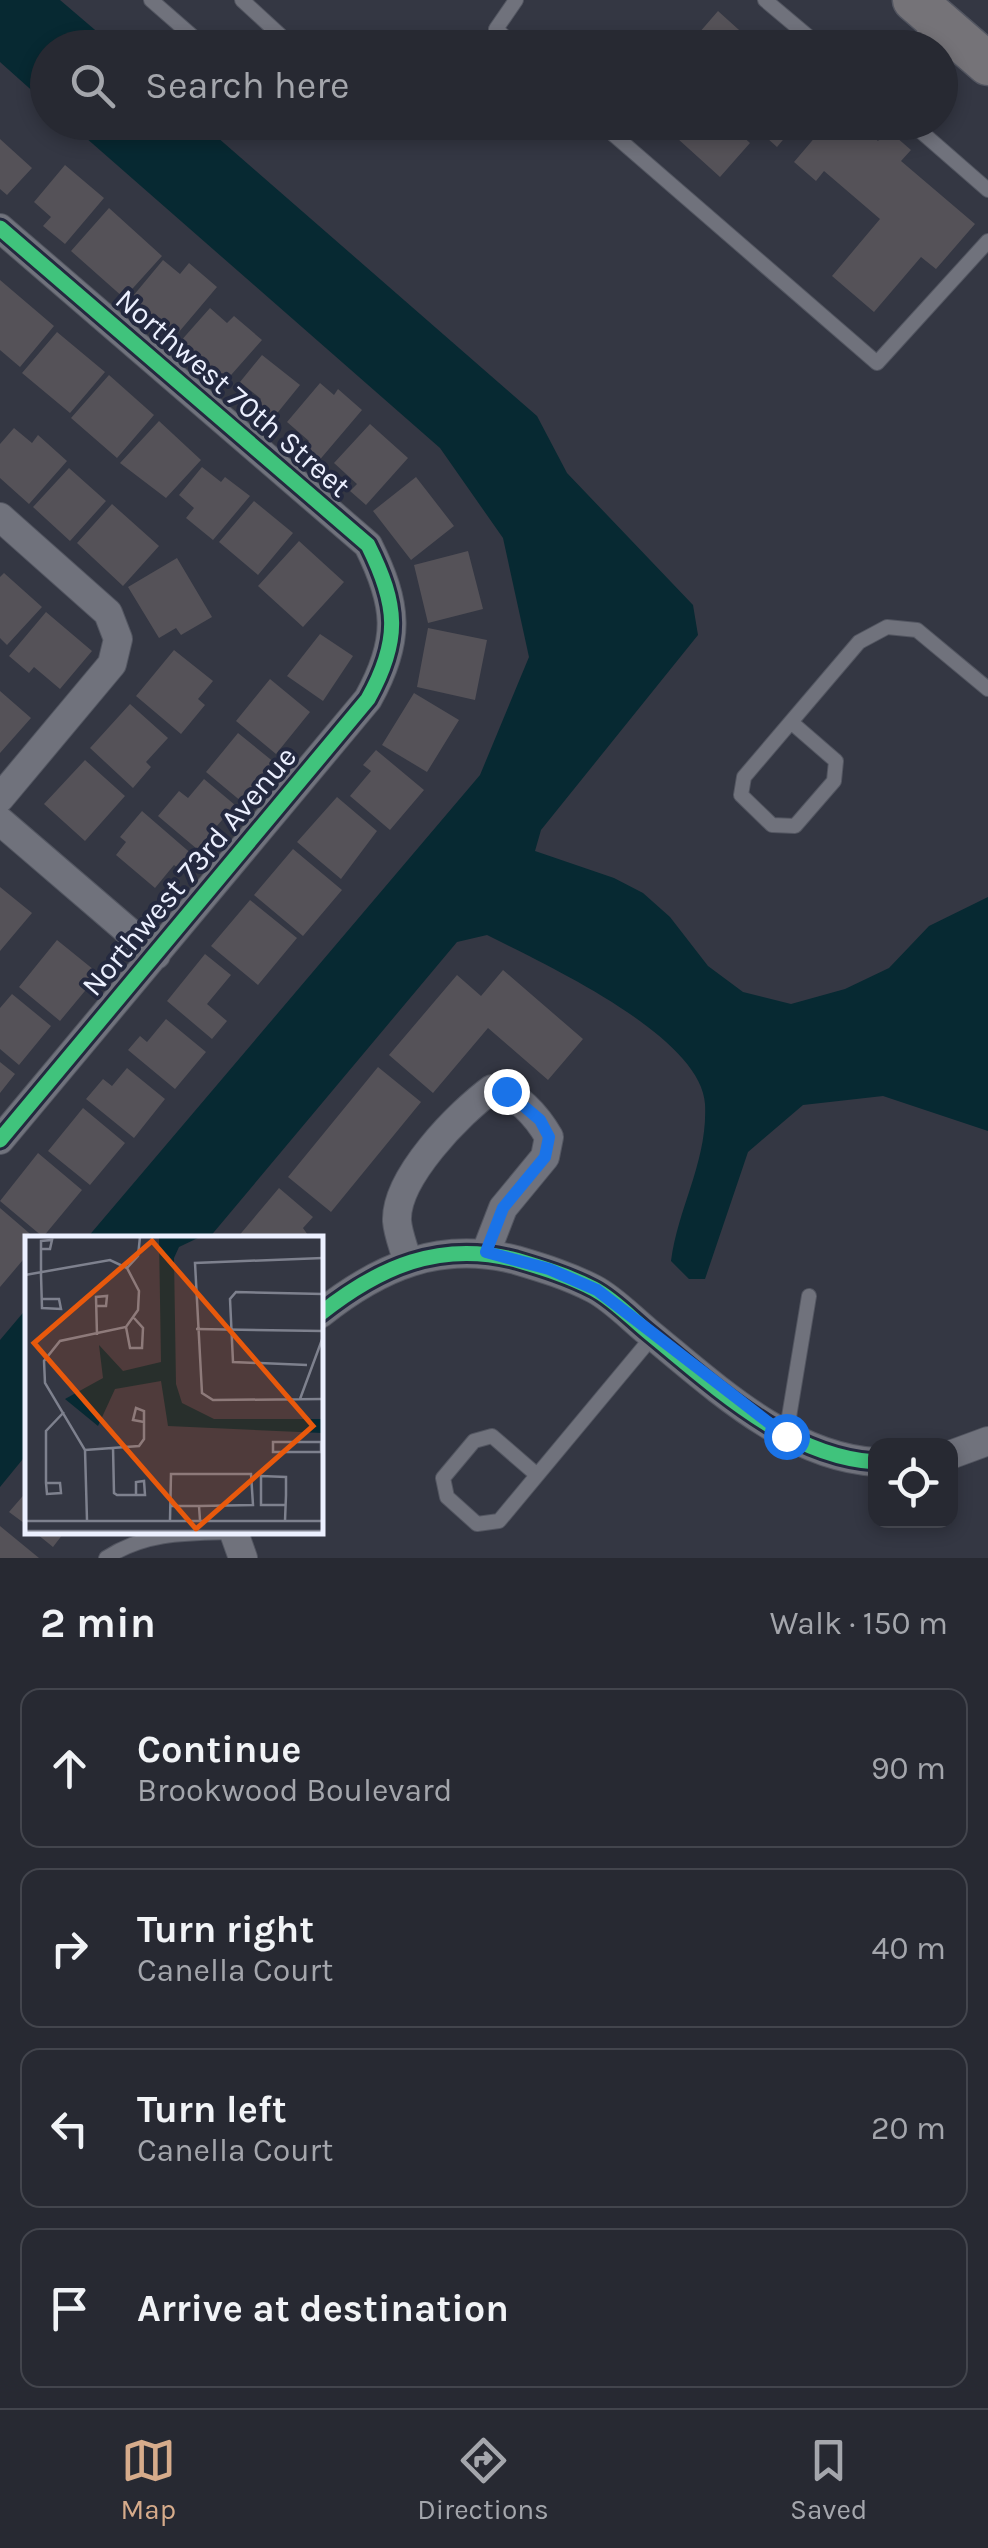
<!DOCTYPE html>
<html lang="en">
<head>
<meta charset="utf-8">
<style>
	body { margin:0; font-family:Karla,sans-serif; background:#33353e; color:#f1f3f6 }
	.controls { position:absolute; right:30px; bottom:30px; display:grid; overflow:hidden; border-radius:20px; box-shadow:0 5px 15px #0003 }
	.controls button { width:90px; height:90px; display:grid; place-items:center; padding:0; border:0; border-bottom:2px solid #43454d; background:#272932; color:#f1f3f6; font:50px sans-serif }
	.stop { position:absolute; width:30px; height:30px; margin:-22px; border:8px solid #1a73e8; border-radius:50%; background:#fff }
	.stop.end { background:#1a73e8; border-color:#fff; box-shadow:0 2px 10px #0008 }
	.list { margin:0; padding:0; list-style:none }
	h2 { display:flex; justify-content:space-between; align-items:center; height:130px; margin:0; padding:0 40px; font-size:42px }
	h2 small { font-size:32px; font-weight:400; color:#a4a6ac }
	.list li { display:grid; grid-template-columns:65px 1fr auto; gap:30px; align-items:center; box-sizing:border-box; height:160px; margin:0 20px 20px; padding:0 20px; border:2px solid #43454d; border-radius:20px }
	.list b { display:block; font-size:38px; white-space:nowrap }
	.list p { margin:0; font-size:32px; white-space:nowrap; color:#a4a6ac }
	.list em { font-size:32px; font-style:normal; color:#a4a6ac }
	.icon { flex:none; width:55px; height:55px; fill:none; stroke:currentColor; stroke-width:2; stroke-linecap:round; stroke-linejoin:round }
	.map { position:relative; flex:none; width:988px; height:1558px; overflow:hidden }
	.search { position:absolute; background:#272932; box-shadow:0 5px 15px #0003; left:30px; right:30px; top:30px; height:110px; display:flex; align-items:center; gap:25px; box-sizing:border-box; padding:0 35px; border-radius:55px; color:#a4a6ac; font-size:38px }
	.sheet { height:850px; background:#272932 }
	nav { display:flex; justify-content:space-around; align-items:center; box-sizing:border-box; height:140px; border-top:2px solid #43454d; background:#272932; font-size:28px; color:#a4a6ac }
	nav a { display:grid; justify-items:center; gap:5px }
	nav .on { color:#d6ab8b }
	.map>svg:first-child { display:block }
</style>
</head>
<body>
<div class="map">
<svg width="988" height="1558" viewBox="0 0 988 1558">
	<rect width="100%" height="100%" fill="#343743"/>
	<path fill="#072932" d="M0,0H60L115,47L48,48L47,104L0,62Z
		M69,123H201L537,416L567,473L693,605L698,635L541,830L535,851L614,878L643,893L670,917L708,966L743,992L791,1004L845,989L889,968L929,926L988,897V1131L883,1096L803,1105L748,1152L705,1279H689L671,1261C678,1207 708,1161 705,1104C701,1035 542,963 487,935L457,942L209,1238H87L480,775L529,657L503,538L440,448Z
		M27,1308V1454L0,1487V1340Z"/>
	<path fill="#555258" d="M718,11L759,48H686Z
		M673,122H727L750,143L720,177L667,129Z
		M749,122H798L777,147Z
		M828,122H857L878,141L888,130L911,150L901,161L975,224L936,269L921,257L874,312L832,276L880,219L824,171L816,181L794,162Z
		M0,139L32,168L7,195L0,189Z
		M65,165L104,198L65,244L43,226L51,217L34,202Z
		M109,208L162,256L124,298L71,251Z
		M163,260L180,274L189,263L217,287L173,339L128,302Z
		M0,280L54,326L20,367L0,350Z
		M210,308L227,323L234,316L262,340L224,383L179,343Z
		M57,332L105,372L70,413L22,373Z
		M262,355L300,385L270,422L254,408L261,399L240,382Z
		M109,375L154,415L117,458L71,418Z
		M320,383L334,395L338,389L362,410L317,463L302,449L309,441L287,422Z
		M159,421L201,460L166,498L120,463Z
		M370,424L408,458L366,505L350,491L357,484L334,463Z
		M14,428L32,443L38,435L67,461L29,504L0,478V444Z
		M202,467L221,482L225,477L250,496L213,540L186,518L194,508L179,495Z
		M69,468L106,501L70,541L33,507Z
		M416,477L454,526L411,560L373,511Z
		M254,501L293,533L258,575L219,542Z
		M112,504L159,546L123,586L77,543Z
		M299,541L344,582L303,627L258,586Z
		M468,551L483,609L428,623L414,565Z
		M177,558L212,617L181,635L176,628L159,638L128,587Z
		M4,573L42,607L7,645L0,638V577Z
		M46,612L92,651L60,689L34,667L29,673L9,656Z
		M428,628L487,640L475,700L417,687Z
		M320,634L353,656L323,701L287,676Z
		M174,650L213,681L198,699L205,705L181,734L136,696Z
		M270,679L310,712L276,754L236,721Z
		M0,691L31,718L0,753Z
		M414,693L459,720L427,772L382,745Z
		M130,704L168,738L146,762L151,767L133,788L90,748Z
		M238,733L275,763L242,802L206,772Z
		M376,750L424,790L390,830L350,796L371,771L363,765Z
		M85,760L125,796L85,841L44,804Z
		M204,779L235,805L197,849L158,816L179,791L188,798Z
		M337,797L377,831L341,879L297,842Z
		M142,811L194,856L182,871L174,865L155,888L116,855L126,842L120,837Z
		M293,849L342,890L303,936L254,895Z
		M0,887L32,913L0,951Z
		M250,900L297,938L258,985L211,946Z
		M57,940L99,974L60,1021L19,987Z
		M205,954L231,975L207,1004L227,1021L212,1039L167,1001Z
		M503,970L583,1039L548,1080L488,1028L433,1093L389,1055L457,975L481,996Z
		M12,994L51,1026L19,1065L0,1049V1008Z
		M166,1019L206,1052L175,1089L128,1050L140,1036L147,1042Z
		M0,1062L15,1074L0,1093Z
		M378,1067L421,1102L331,1212L288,1177Z
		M127,1068L165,1099L134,1138L86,1099L103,1079L112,1086Z
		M83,1108L125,1143L90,1185L48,1151Z
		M38,1153L82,1190L43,1237L0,1201Z
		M279,1188L313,1217L303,1228L310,1238H237Z
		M0,1208L35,1238H28V1254L0,1287Z
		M28,1490V1526L9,1512Z
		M0,1526L39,1558H0Z
		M32,1530H66L53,1547Z"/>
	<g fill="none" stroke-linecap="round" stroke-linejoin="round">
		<defs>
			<path id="lane" d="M151,0L206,48
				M242,0L294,48
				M516,0L496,29L517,48
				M765,0L822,48
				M913,48L932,24
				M599,122L877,363L988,241
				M910,122L988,190
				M791,722L836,761L834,781L795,826L772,825L741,795L744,777L859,642L887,627L917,630L988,689
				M786,1435L809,1296
				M537,1475L492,1436L474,1441L443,1478L447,1497L477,1524L499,1521L653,1336
				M106,1558C145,1532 187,1533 233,1532"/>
			<path id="street" d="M0,228L368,545C398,605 401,640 368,699L0,1140
				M0,517L108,613L118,639L112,664L0,798
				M0,821L156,955
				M407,1260C404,1248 398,1234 397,1221C395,1178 459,1113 492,1089C516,1092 537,1116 549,1137L545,1157L503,1208L486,1252
				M320,1314C379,1267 440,1240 516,1260C543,1268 569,1276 594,1289C613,1299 631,1318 648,1332C713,1385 788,1457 876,1462
				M950,1455L988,1441
				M233,1530L243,1558"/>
			<path id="primary" d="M914,0L988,64"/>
		</defs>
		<use href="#lane" stroke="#535661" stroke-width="16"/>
		<use href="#street" stroke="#535661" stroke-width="30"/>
		<use href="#primary" stroke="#535661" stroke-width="45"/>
		<use href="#lane" stroke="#70727c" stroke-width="14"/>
		<use href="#street" stroke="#70727c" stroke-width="28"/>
		<use href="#primary" stroke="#757378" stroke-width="42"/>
		<defs>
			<path id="cycleway" d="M0,228L368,545C398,605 401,640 368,699L0,1140
				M320,1314C379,1267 440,1240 516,1260C543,1268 569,1276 594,1289C613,1299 631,1318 648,1332C713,1385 788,1457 876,1462"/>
		</defs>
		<use href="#cycleway" stroke="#24293f" stroke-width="21"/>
		<use href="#cycleway" stroke="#40c37c" stroke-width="15"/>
	</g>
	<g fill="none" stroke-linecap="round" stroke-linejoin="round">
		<path stroke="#1a73e8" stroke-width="12" d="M506,1091L540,1120L549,1137L545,1157L503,1208L486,1252L549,1269L597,1290L786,1436"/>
	</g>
	<g text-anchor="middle" stroke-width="8" stroke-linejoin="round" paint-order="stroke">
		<g font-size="30" fill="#ecf0ff" stroke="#24293f">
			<text transform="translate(233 393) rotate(41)" y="10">Northwest 70th Street</text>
			<text transform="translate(189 871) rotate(-50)" y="10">Northwest 73rd Avenue</text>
		</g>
	</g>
	<g transform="translate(25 1236)">
		<rect width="298" height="298" fill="#343743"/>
		<path d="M134,1H297H175L154,11L149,22L151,148L157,167L189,183H297V197L143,190L136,145L90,153L73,190L40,163L78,142L74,109L98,135L136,126Z" fill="#072932"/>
		<path fill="none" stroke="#7e818e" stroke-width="2.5" d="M16,13H25L27,4L16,5V39L17,72L36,73L34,63H17M298,22L170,27L177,157L188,164L298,163M102,32L113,20L115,1M0,39L85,24L102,32L114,55L113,74L101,91L35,105L19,125L20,147L60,214L62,284M71,70H81L82,60L71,61L72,99M101,91L105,112H117L118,92L109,82M171,93L298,95M282,129L208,126L205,63L211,56L298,58M275,163L298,101M88,211L89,257L92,259H120L119,245L111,246V259M60,214L114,210L119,203V175L111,172L108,184L119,186M296,216V206H248V216H298M21,247H35L36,257L22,258L21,247V195L39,176M146,270H174L175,284M145,284L146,238H226L228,269L174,270M0,285H298M260,285L261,259V241L236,240V269H260M0,295H298"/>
		<path fill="#e8590c" fill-opacity="0.15" stroke="#e8590c" stroke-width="5" d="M127,5L288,190L171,293L9,107Z"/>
		<rect width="298" height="298" fill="none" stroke="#ecf0ff" stroke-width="5"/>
	</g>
</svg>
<div class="controls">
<button><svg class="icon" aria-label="locate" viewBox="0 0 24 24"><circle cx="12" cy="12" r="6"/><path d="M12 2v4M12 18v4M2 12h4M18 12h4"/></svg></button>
</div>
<div class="stop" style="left:786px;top:1436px"></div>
<div class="stop end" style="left:506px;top:1091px"></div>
<div class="search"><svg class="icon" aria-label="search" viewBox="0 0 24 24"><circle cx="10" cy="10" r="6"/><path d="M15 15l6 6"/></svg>Search here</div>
</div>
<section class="sheet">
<h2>2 min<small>Walk · 150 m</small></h2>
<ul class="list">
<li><svg class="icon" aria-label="ahead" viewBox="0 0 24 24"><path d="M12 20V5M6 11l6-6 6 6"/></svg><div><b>Continue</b><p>Brookwood Boulevard</p></div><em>90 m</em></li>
<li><svg class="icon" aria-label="right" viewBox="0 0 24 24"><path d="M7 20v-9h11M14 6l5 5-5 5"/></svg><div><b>Turn right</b><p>Canella Court</p></div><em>40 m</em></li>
<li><svg class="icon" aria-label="left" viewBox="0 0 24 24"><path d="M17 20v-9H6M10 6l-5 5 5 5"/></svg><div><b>Turn left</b><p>Canella Court</p></div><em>20 m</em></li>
<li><svg class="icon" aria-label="arrive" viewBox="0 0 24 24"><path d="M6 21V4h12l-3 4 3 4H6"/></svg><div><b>Arrive at destination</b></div></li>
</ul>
</section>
<nav>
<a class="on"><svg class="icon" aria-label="map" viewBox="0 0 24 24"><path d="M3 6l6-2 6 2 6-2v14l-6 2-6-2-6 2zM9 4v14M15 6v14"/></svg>Map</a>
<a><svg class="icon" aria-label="directions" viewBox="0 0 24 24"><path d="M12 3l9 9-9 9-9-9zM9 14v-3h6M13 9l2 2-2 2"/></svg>Directions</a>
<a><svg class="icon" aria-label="saved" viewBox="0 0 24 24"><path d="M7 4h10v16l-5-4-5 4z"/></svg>Saved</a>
</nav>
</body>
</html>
